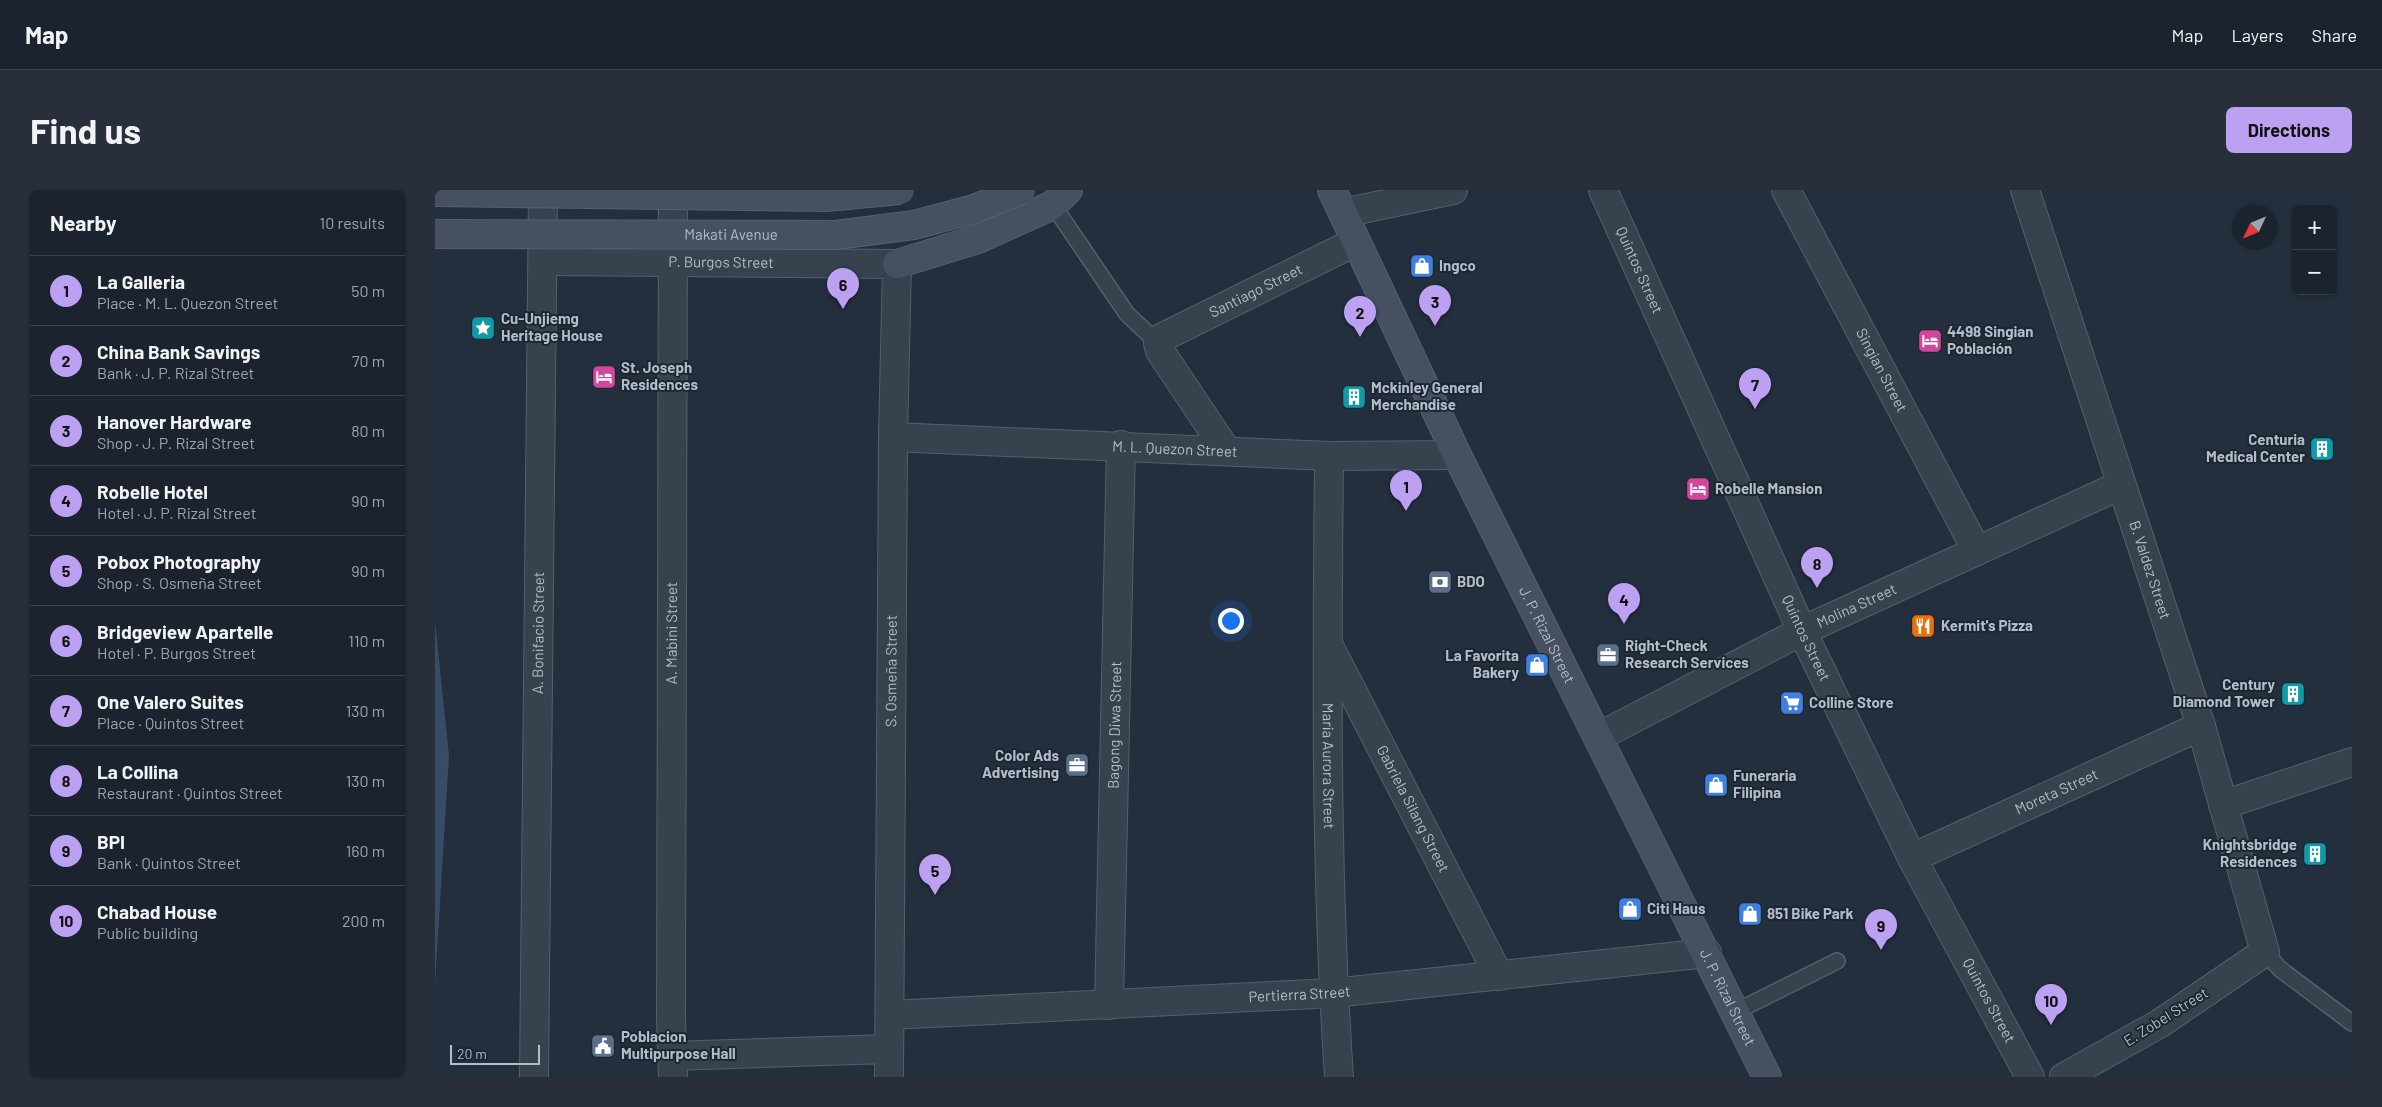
<!DOCTYPE html>
<html lang="en">
<head>
<meta charset="utf-8">
<style>
	body { margin:0; font-family:Barlow,sans-serif; background:#282f3a; color:#f1f3f6 }
	.controls { position:absolute; right:15px; top:15px; display:grid; overflow:hidden; border-radius:8px; box-shadow:0 1px 4px #0004 }
	.controls button { width:45px; height:45px; display:grid; place-items:center; padding:0; border:0; border-bottom:1px solid #39404a; background:#1b232e; color:#f1f3f6; font:25px sans-serif }
	.compass { position:absolute; left:1797px; top:15px; width:45px; height:45px; border-radius:50%; background:#1b232e; box-shadow:0 1px 4px #0004; rotate:226deg }
	.scale { position:absolute; left:15px; bottom:12px; width:90px; box-sizing:border-box; padding-left:5px; border:2px solid #b4bcc9; border-top:0; font-size:14px; line-height:18px; white-space:nowrap; color:#b4bcc9; -webkit-text-stroke:4px #1d2633; paint-order:stroke }
	.you { position:absolute; left:795px; top:430px; width:18px; height:18px; margin:-12px; border:4px solid #fff; border-radius:50%; background:#1a73e8; box-shadow:0 0 0 8px #1a73e833 }
	.badge { display:grid; place-items:center; width:32px; height:32px; border-radius:50%; background:#bca0f2; color:#111; font-size:16px; font-weight:700 }
	.pin { position:absolute; translate:-50% -41px; filter:drop-shadow(0 1px 2px #0008) }
	.pin::after { content:''; position:absolute; top:26px; width:18px; height:15px; background:inherit; clip-path:polygon(0 0,100% 0,50% 100%) }
	.list { margin:0; padding:0; list-style:none }
	h2 { display:flex; justify-content:space-between; align-items:center; height:65px; margin:0; padding:0 20px; font-size:21px }
	h2 small { font-size:16px; font-weight:400; color:#a0a4aa }
	.list li { display:grid; grid-template-columns:32px 1fr auto; gap:15px; align-items:center; box-sizing:border-box; height:70px; padding:0 20px; border-top:1px solid #39404a }
	.list b { display:block; font-size:19px; white-space:nowrap }
	.list p { margin:0; font-size:16px; white-space:nowrap; color:#a0a4aa }
	.list em { font-size:16px; font-style:normal; color:#a0a4aa }
	.map { position:relative; flex:none; width:1917px; height:887px; overflow:hidden; border-radius:8px }
	header { display:flex; align-items:center; gap:30px; box-sizing:border-box; height:70px; padding:0 25px; background:#1b232e; border-bottom:1px solid #39404a }
	header strong { font-size:24px }
	nav { display:flex; gap:28px; margin-inline-start:auto; font-size:18px }
	.intro { display:flex; align-items:center; justify-content:space-between; box-sizing:border-box; height:120px; padding:0 30px }
	h1 { margin:0; font-size:35px }
	.button { padding:12px 22px; border-radius:8px; background:#bca0f2; color:#111; font-size:18px; font-weight:700 }
	main { display:flex; gap:30px; padding:0 30px }
	aside { flex:1; background:#1b232e; border-radius:8px; box-shadow:0 1px 4px #0004 }
	.map>svg:first-child { display:block }
</style>
</head>
<body>
<header>
<strong>Map</strong>
<nav><a>Map</a><a>Layers</a><a>Share</a></nav>
</header>
<div class="intro"><h1>Find us</h1><a class="button">Directions</a></div>
<main>
<aside>
<h2>Nearby<small>10 results</small></h2>
<ul class="list">
<li><span class="badge">1</span><div><b>La Galleria</b><p>Place · M. L. Quezon Street</p></div><em>50 m</em></li>
<li><span class="badge">2</span><div><b>China Bank Savings</b><p>Bank · J. P. Rizal Street</p></div><em>70 m</em></li>
<li><span class="badge">3</span><div><b>Hanover Hardware</b><p>Shop · J. P. Rizal Street</p></div><em>80 m</em></li>
<li><span class="badge">4</span><div><b>Robelle Hotel</b><p>Hotel · J. P. Rizal Street</p></div><em>90 m</em></li>
<li><span class="badge">5</span><div><b>Pobox Photography</b><p>Shop · S. Osmeña Street</p></div><em>90 m</em></li>
<li><span class="badge">6</span><div><b>Bridgeview Apartelle</b><p>Hotel · P. Burgos Street</p></div><em>110 m</em></li>
<li><span class="badge">7</span><div><b>One Valero Suites</b><p>Place · Quintos Street</p></div><em>130 m</em></li>
<li><span class="badge">8</span><div><b>La Collina</b><p>Restaurant · Quintos Street</p></div><em>130 m</em></li>
<li><span class="badge">9</span><div><b>BPI</b><p>Bank · Quintos Street</p></div><em>160 m</em></li>
<li><span class="badge">10</span><div><b>Chabad House</b><p>Public building</p></div><em>200 m</em></li>
</ul>
</aside>
<div class="map">
<svg width="1917" height="887" viewBox="0 0 1917 887">
	<rect width="100%" height="100%" fill="#242f3e"/>
	<path fill="#394c67" d="M0,431L14,566L0,794Z"/>
	<g fill="none" stroke-linecap="round" stroke-linejoin="round">
		<defs>
			<path id="service" d="M618,15L692,124L723,153
				M1830,762L1845,779L1917,833
				M1300,822L1402,771"/>
			<g id="minor">
				<path id="s1" d="M1168,0L1367,441L1477,668L1595,887"/>
				<path id="s2" d="M1351,0L1542,361"/>
				<path id="s3" d="M1590,0L1766,536L1830,762L1724,834L1629,887"/>
				<path d="M908,23L1018,0"/>
				<path id="s4" d="M108,71L462,74"/>
				<path id="s5" d="M458,247L894,266L1022,265"/>
				<path id="s6" d="M791,260L725,161L723,153L726,148L920,52"/>
				<path id="s7" d="M894,266C892,472 890,680 904,887"/>
				<path id="s8" d="M895,458L1064,786"/>
				<path id="s9" d="M1163,547L1367,441L1686,295"/>
				<path d="M1788,615L1917,572"/>
				<path id="s10" d="M1477,668L1766,536"/>
				<path id="s11" d="M674,815L686,255"/>
				<path id="s12" d="M455,825L898,803L1272,763"/>
				<path d="M236,866L454,859"/>
				<path id="s13" d="M99,887L108,0"/>
				<path id="s14" d="M238,887L236,829L238,0"/>
			</g>
			<g id="tertiary">
				<path id="s15" d="M454,887L458,247L462,74"/>
			</g>
			<g id="secondary">
				<path id="s16" d="M897,0L1022,265L1332,887"/>
				<path d="M462,74L543,49L618,15L633,0"/>
			</g>
		</defs>
		<use href="#service" stroke="#565f6c" stroke-width="18"/>
		<use href="#minor" stroke="#565f6c" stroke-width="30"/>
		<use href="#tertiary" stroke="#565f6c" stroke-width="30"/>
		<use href="#secondary" stroke="#565f6c" stroke-width="30"/>
		<use href="#service" stroke="#38414e" stroke-width="15"/>
		<use href="#minor" stroke="#38414e" stroke-width="28"/>
		<use href="#tertiary" stroke="#38414e" stroke-width="28"/>
		<use href="#secondary" stroke="#465061" stroke-width="28"/>
		<defs>
			<g id="secondary-bridge">
				<path d="M0,2L391,7L465,0"/>
				<path id="s17" d="M0,44L401,45L479,35L539,19L586,0"/>
			</g>
		</defs>
		<use href="#secondary-bridge" stroke="#565f6c" stroke-width="30" stroke-linecap="butt"/>
		<use href="#secondary-bridge" stroke="#465061" stroke-width="28"/>
	</g>
	<defs>
		<symbol id="shop-square" viewBox="-11 -11 22 22"><rect x="-9" y="-9" width="18" height="18" rx="4" fill="#3f7fe0" stroke="#1d2633"/><path d="M-5-2.5h2.3a2.7 3.5 0 0 1 5.4 0H5L5.5 6h-11ZM-1.5-2.5h3a1.5 2.3 0 0 0-3 0Z" fill="#fff"/></symbol>
		<symbol id="sight-square" viewBox="-11 -11 22 22"><rect x="-9" y="-9" width="18" height="18" rx="4" fill="#0f9aa8" stroke="#1d2633"/><path d="M0-6L1.8-2.2L6-1.7L2.9 1.2L3.7 5.4L0 3.3L-3.7 5.4L-2.9 1.2L-6-1.7L-1.8-2.2Z" fill="#fff"/></symbol>
		<symbol id="hotel-square" viewBox="-11 -11 22 22"><rect x="-9" y="-9" width="18" height="18" rx="4" fill="#d1479c" stroke="#1d2633"/><path d="M-6-4.5h1.5V1H6V5H4.5V3h-9V5H-6ZM-4 0a1.8 1.8 0 1 1 3.6 0ZM.5 0V-2.5h3Q6-2.5 6 0Z" fill="#fff"/></symbol>
		<symbol id="building-square" viewBox="-11 -11 22 22"><rect x="-9" y="-9" width="18" height="18" rx="4" fill="#0f9aa8" stroke="#1d2633"/><path d="M-4-6H4V6H1V3H-1V6H-4ZM-2.5-4.3h1.7v1.8h-1.7ZM.8-4.3h1.7v1.8H.8ZM-2.5-1h1.7V.8h-1.7ZM.8-1h1.7V.8H.8Z" fill="#fff"/></symbol>
		<symbol id="bank-square" viewBox="-11 -11 22 22"><rect x="-9" y="-9" width="18" height="18" rx="4" fill="#5c6f8a" stroke="#1d2633"/><path d="M-6-4H6V4H-6ZM0-2.3a2.3 2.3 0 1 0 0 4.6a2.3 2.3 0 1 0 0-4.6Z" fill="#fff"/></symbol>
		<symbol id="restaurant-square" viewBox="-11 -11 22 22"><rect x="-9" y="-9" width="18" height="18" rx="4" fill="#e8710a" stroke="#1d2633"/><path d="M-5-6h1v4h1v-4h1v4h1v-4h1v5L-1.5 .5V6h-2V.5L-5-1ZM5-6V6H3V1.5H1.5Q1.5-4 5-6Z" fill="#fff"/></symbol>
		<symbol id="office-square" viewBox="-11 -11 22 22"><rect x="-9" y="-9" width="18" height="18" rx="4" fill="#5c6f8a" stroke="#1d2633"/><path d="M-6-3h4V-5.5h4V-3h4V5H-6ZM-1-4.5V-3h2v-1.5ZM-6 0V1H6V0Z" fill="#fff"/></symbol>
		<symbol id="supermarket-square" viewBox="-11 -11 22 22"><rect x="-9" y="-9" width="18" height="18" rx="4" fill="#3f7fe0" stroke="#1d2633"/><path d="M-6-5.5h2.5l.6 2H6L4.5 2H-2.5L-4.4-4H-6ZM-1.5 3.2a1.3 1.3 0 1 0 .1 0ZM3 3.2a1.3 1.3 0 1 0 .1 0Z" fill="#fff"/></symbol>
		<symbol id="civic-square" viewBox="-11 -11 22 22"><rect x="-9" y="-9" width="18" height="18" rx="4" fill="#5c6f8a" stroke="#1d2633"/><path d="M-.6-6.5H3V-4.5H.6V-3L4-1V1h2V6H-6V1h2V-1L-.6-3ZM-1.2 2.5V6h2.4V2.5Z" fill="#fff"/></symbol>
	</defs>
	<g fill-rule="evenodd">
		<use href="#shop-square" x="973" y="62" width="28" height="28"/>
		<use href="#sight-square" x="34" y="124" width="28" height="28"/>
		<use href="#hotel-square" x="1481" y="137" width="28" height="28"/>
		<use href="#hotel-square" x="155" y="173" width="28" height="28"/>
		<use href="#building-square" x="905" y="193" width="28" height="28"/>
		<use href="#building-square" x="1873" y="245" width="28" height="28"/>
		<use href="#hotel-square" x="1249" y="285" width="28" height="28"/>
		<use href="#bank-square" x="991" y="378" width="28" height="28"/>
		<use href="#restaurant-square" x="1474" y="422" width="28" height="28"/>
		<use href="#office-square" x="1159" y="451" width="28" height="28"/>
		<use href="#shop-square" x="1088" y="461" width="28" height="28"/>
		<use href="#building-square" x="1844" y="490" width="28" height="28"/>
		<use href="#supermarket-square" x="1343" y="499" width="28" height="28"/>
		<use href="#office-square" x="628" y="561" width="28" height="28"/>
		<use href="#shop-square" x="1267" y="581" width="28" height="28"/>
		<use href="#building-square" x="1866" y="650" width="28" height="28"/>
		<use href="#shop-square" x="1181" y="705" width="28" height="28"/>
		<use href="#shop-square" x="1301" y="710" width="28" height="28"/>
		<use href="#civic-square" x="154" y="842" width="28" height="28"/>
	</g>
	<g text-anchor="middle" stroke-width="4" stroke-linejoin="round" paint-order="stroke">
		<g font-size="15" fill="#b4bcc9" stroke="#1d2633">
			<text dy="5" stroke="none"><textPath href="#s17" startOffset="296">Makati Avenue</textPath></text>
			<text dy="5" stroke="none"><textPath href="#s4" startOffset="178">P. Burgos Street</textPath></text>
			<text dy="5" stroke="none"><textPath href="#s1" startOffset="88">Quintos Street</textPath></text>
			<text dy="5" stroke="none"><textPath href="#s6" startOffset="239">Santiago Street</textPath></text>
			<text dy="5" stroke="none"><textPath href="#s2" startOffset="204">Singian Street</textPath></text>
			<text dy="5" stroke="none"><textPath href="#s5" startOffset="282">M. L. Quezon Street</textPath></text>
			<text dy="5" stroke="none"><textPath href="#s3" startOffset="400">B. Valdez Street</textPath></text>
			<text dy="5" stroke="none"><textPath href="#s9" startOffset="290">Molina Street</textPath></text>
			<text dy="5" stroke="none"><textPath href="#s13" startOffset="444">A. Bonifacio Street</textPath></text>
			<text dy="5" stroke="none"><textPath href="#s14" startOffset="444">A. Mabini Street</textPath></text>
			<text dy="5" stroke="none"><textPath href="#s16" startOffset="494">J. P. Rizal Street</textPath></text>
			<text dy="5" stroke="none"><textPath href="#s1" startOffset="492">Quintos Street</textPath></text>
			<text dy="5" stroke="none"><textPath href="#s15" startOffset="406">S. Osmeña Street</textPath></text>
			<text dy="5" stroke="none"><textPath href="#s11" startOffset="280">Bagong Diwa Street</textPath></text>
			<text dy="5" stroke="none"><textPath href="#s7" startOffset="310">Maria Aurora Street</textPath></text>
			<text dy="5" stroke="none"><textPath href="#s10" startOffset="159">Moreta Street</textPath></text>
			<text dy="5" stroke="none"><textPath href="#s8" startOffset="181">Gabriela Silang Street</textPath></text>
			<text dy="5" stroke="none"><textPath href="#s12" startOffset="410">Pertierra Street</textPath></text>
			<text dy="5" stroke="none"><textPath href="#s16" startOffset="899">J. P. Rizal Street</textPath></text>
			<text dy="5" stroke="none"><textPath href="#s1" startOffset="898">Quintos Street</textPath></text>
			<text transform="translate(1731 827) rotate(-32)" y="5">E. Zobel Street</text>
		</g>
		<g font-size="15" font-weight="bold" fill="#b4bcc9" stroke="#1d2633" text-anchor="start">
			<text x="1004" y="81">Ingco</text>
			<text x="66" y="134">Cu-Unjiemg<tspan x="66" dy="17">Heritage House</tspan></text>
			<text x="1512" y="147">4498 Singian<tspan x="1512" dy="17">Población</tspan></text>
			<text x="186" y="183">St. Joseph<tspan x="186" dy="17">Residences</tspan></text>
			<text x="936" y="203">Mckinley General<tspan x="936" dy="17">Merchandise</tspan></text>
			<text x="1870" y="255" text-anchor="end">Centuria<tspan x="1870" dy="17">Medical Center</tspan></text>
			<text x="1280" y="304">Robelle Mansion</text>
			<text x="1022" y="397">BDO</text>
			<text x="1506" y="441">Kermit's Pizza</text>
			<text x="1190" y="461">Right-Check<tspan x="1190" dy="17">Research Services</tspan></text>
			<text x="1084" y="471" text-anchor="end">La Favorita<tspan x="1084" dy="17">Bakery</tspan></text>
			<text x="1840" y="500" text-anchor="end">Century<tspan x="1840" dy="17">Diamond Tower</tspan></text>
			<text x="1374" y="518">Colline Store</text>
			<text x="624" y="571" text-anchor="end">Color Ads<tspan x="624" dy="17">Advertising</tspan></text>
			<text x="1298" y="591">Funeraria<tspan x="1298" dy="17">Filipina</tspan></text>
			<text x="1862" y="660" text-anchor="end">Knightsbridge<tspan x="1862" dy="17">Residences</tspan></text>
			<text x="1212" y="724">Citi Haus</text>
			<text x="1332" y="729">851 Bike Park</text>
			<text x="186" y="852">Poblacion<tspan x="186" dy="17">Multipurpose Hall</tspan></text>
		</g>
	</g>
</svg>
<div class="controls">
<button>+</button>
<button>−</button>
</div>
<svg class="compass" viewBox="-18 -18 36 36"><path d="M0-13l5 13h-10z" fill="#e53935"/><path d="M0 13l5-13h-10z" fill="#a0a4aa"/></svg>
<div class="scale">20 m</div>
<div class="you"></div>
<div class="pin badge" style="left:971px;top:321px">1</div>
<div class="pin badge" style="left:925px;top:147px">2</div>
<div class="pin badge" style="left:1000px;top:136px">3</div>
<div class="pin badge" style="left:1189px;top:434px">4</div>
<div class="pin badge" style="left:500px;top:705px">5</div>
<div class="pin badge" style="left:408px;top:119px">6</div>
<div class="pin badge" style="left:1320px;top:219px">7</div>
<div class="pin badge" style="left:1382px;top:398px">8</div>
<div class="pin badge" style="left:1446px;top:760px">9</div>
<div class="pin badge" style="left:1616px;top:835px">10</div>
</div>
</main>
</body>
</html>
